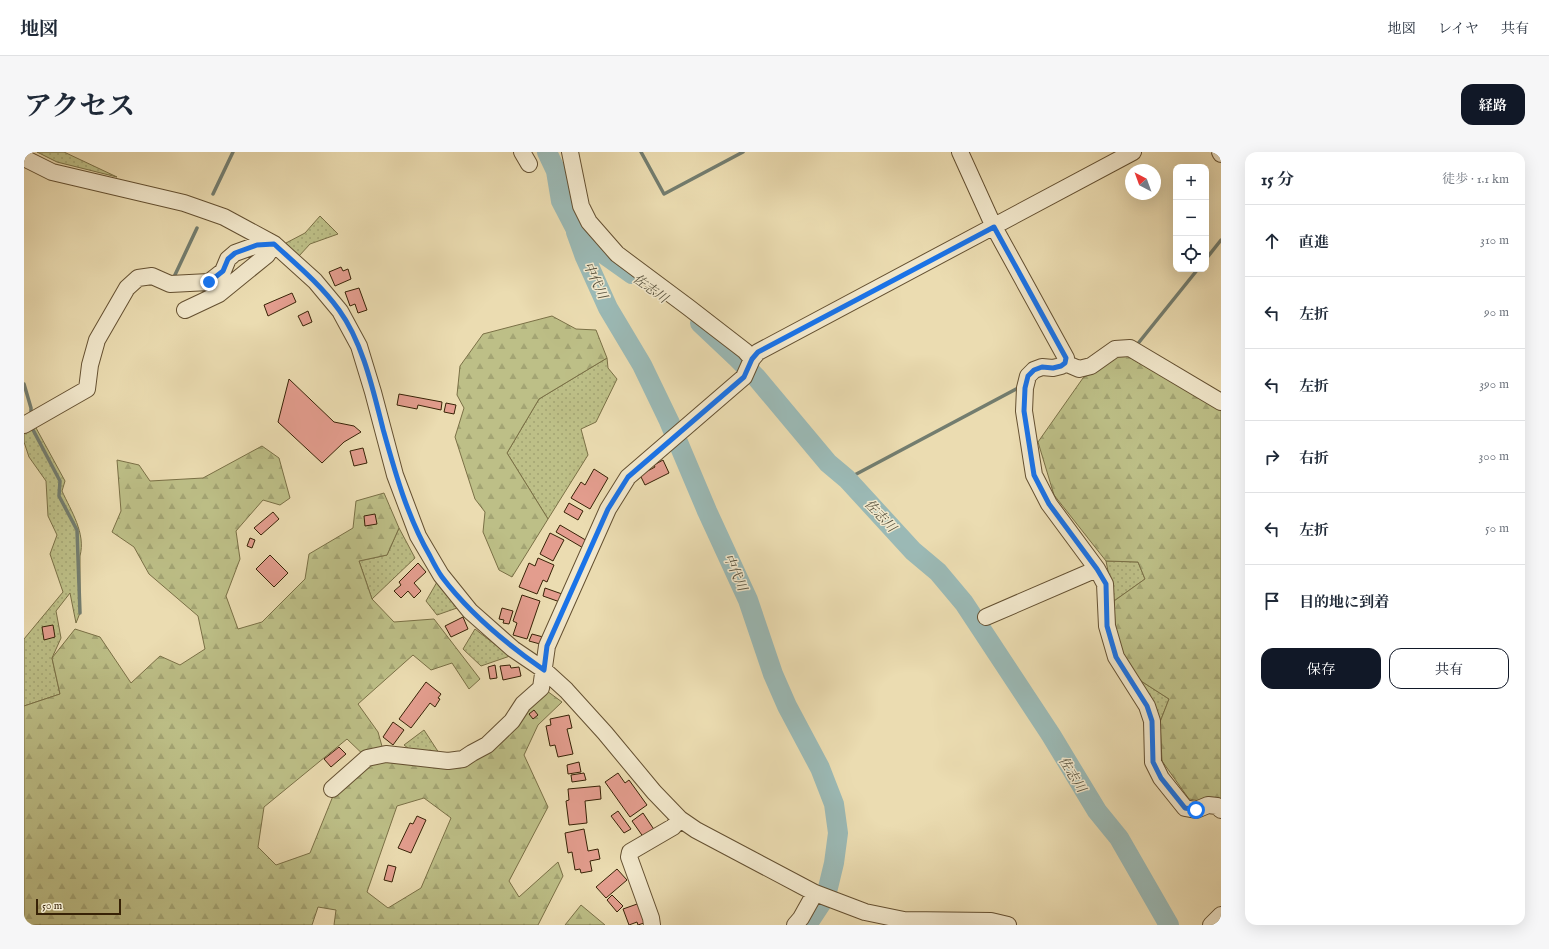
<!DOCTYPE html>
<html lang="ja">
<head>
<meta charset="utf-8">
<style>
	body { margin:0; font-family:"IM FELL English","Noto Serif JP",serif; background:#f6f6f7; color:#1f2937 }
	.controls { position:absolute; right:12px; top:12px; display:grid; overflow:hidden; border-radius:8px; box-shadow:0 4px 16px #0002 }
	.controls button { width:36px; height:36px; display:grid; place-items:center; padding:0; border:0; border-bottom:1px solid #e0e1e3; background:#fff; color:#1f2937; font:20px sans-serif }
	.compass { position:absolute; left:1101px; top:12px; width:36px; height:36px; border-radius:50%; background:#fff; box-shadow:0 4px 16px #0002; rotate:319deg }
	.scale { position:absolute; left:12px; bottom:10px; width:85px; box-sizing:border-box; padding-left:4px; border:2px solid #372206; border-top:0; font-size:11px; line-height:14px; white-space:nowrap; color:#372206; -webkit-text-stroke:3px #f2e8cc; paint-order:stroke }
	.stop { position:absolute; width:12px; height:12px; margin:-9px; border:3px solid #1a73e8; border-radius:50%; background:#fff }
	.stop.end { background:#1a73e8; border-color:#fff; box-shadow:0 1px 4px #0008 }
	.list { margin:0; padding:0; list-style:none }
	h2 { display:flex; justify-content:space-between; align-items:center; height:52px; margin:0; padding:0 16px; font-size:17px }
	h2 small { font-size:13px; font-weight:400; color:#747a83 }
	.list li { display:grid; grid-template-columns:26px 1fr auto; gap:12px; align-items:center; box-sizing:border-box; height:72px; padding:0 16px; border-top:1px solid #e0e1e3 }
	.list b { display:block; font-size:15px; white-space:nowrap }
	.list em { font-size:13px; font-style:normal; color:#747a83 }
	.actions { display:flex; gap:8px; padding:12px 16px }
	.actions a { flex:1; padding:9px 0; border:1px solid #111827; border-radius:12px; text-align:center; font-size:14px; color:#111827 }
	.actions .main { background:#111827; color:#fff }
	.icon { flex:none; width:22px; height:22px; fill:none; stroke:currentColor; stroke-width:2; stroke-linecap:round; stroke-linejoin:round }
	.map { position:relative; flex:none; width:1197px; height:773px; overflow:hidden; border-radius:12px }
	header { display:flex; align-items:center; gap:24px; box-sizing:border-box; height:56px; padding:0 20px; background:#fff; border-bottom:1px solid #e0e1e3 }
	header strong { font-size:19px }
	nav { display:flex; gap:22px; margin-inline-start:auto; font-size:14px }
	.intro { display:flex; align-items:center; justify-content:space-between; box-sizing:border-box; height:96px; padding:0 24px }
	h1 { margin:0; font-size:28px }
	.button { padding:10px 18px; border-radius:12px; background:#111827; color:#fff; font-size:14px; font-weight:700 }
	main { display:flex; gap:24px; padding:0 24px }
	aside { flex:1; background:#fff; border-radius:12px; box-shadow:0 4px 16px #0002 }
	.map>svg:first-child { display:block }
</style>
</head>
<body>
<header>
<strong>地図</strong>
<nav><a>地図</a><a>レイヤ</a><a>共有</a></nav>
</header>
<div class="intro"><h1>アクセス</h1><a class="button">経路</a></div>
<main>
<div class="map">
<svg width="1197" height="773" viewBox="0 0 1197 773">
	<defs>
		<pattern id="green-dots" width="8" height="8" patternUnits="userSpaceOnUse"><rect width="8" height="8" fill="#bdbf87"/><path d="M2 2h.1M6 6h.1" fill="none" stroke="#a3a473" stroke-width="1.8" stroke-linecap="round"/></pattern>
		<pattern id="forest-firs" width="22" height="20" patternUnits="userSpaceOnUse"><rect width="22" height="20" fill="#bdbf87"/><path d="M5 1l3.5 6h-7zM16 11l3.5 6h-7z" fill="#a3a473"/></pattern>
	</defs>
	<rect width="100%" height="100%" fill="#ebdcb1"/>
	<filter id="stains"><feTurbulence type="fractalNoise" baseFrequency=".005" numOctaves="4"/><feColorMatrix values="0 0 0 0 .2 0 0 0 0 .09 0 0 0 0 .02 0 0 0 .5 -.17"/></filter>
	<radialGradient id="worn" r=".72"><stop offset=".6" stop-color="#630" stop-opacity="0"/><stop offset="1" stop-color="#630" stop-opacity=".3"/></radialGradient>
	<path fill="url(#green-dots)" stroke="#7a7046" d="M13,0H40L93,25L33,10Z
		M296,64L314,82L286,92L275,104L262,91L281,81Z
		M583,206L584,216L593,227L572,270L557,277L564,303L524,367L483,301L515,247Z
		M11,274L41,329L38,339C47,359 62,381 56,404V461L52,471L46,441L32,459L37,486L28,506L36,542L0,554V487L39,440L26,402L33,383L24,364L22,329L5,305L0,290V279Z
		M375,376L391,406L348,447L335,409L363,403Z
		M1082,409L1114,410L1121,427L1090,449Z
		M413,430L433,456L413,463L402,449Z
		M451,477L486,504L457,514L439,497Z
		M1117,529L1145,547L1136,570Z
		M400,578L415,601L393,603L380,593Z"/>
	<path fill="url(#forest-firs)" stroke="#7a7046" fill-rule="evenodd" d="M528,164L552,177L572,178L583,206L515,247L483,301L524,367L488,425L475,418L459,380L461,360L451,347L431,285L440,256L433,243L436,214L459,182Z
		M1098,201L1197,258V652L1165,647L1138,609L1136,570L1145,547L1117,529L1092,494L1090,449L1121,427L1114,410L1082,409L1030,343L1014,290L1059,226Z
		M238,294L255,306L266,346L256,353L239,348L212,379L216,407L202,444L214,477L238,470L281,427L285,402L329,376L332,349L360,341L375,376L363,403L335,409L348,447L370,470L410,467L456,527L445,537L428,511L407,518L389,503L334,552L354,580L361,605L436,614L506,551L523,539L538,550L514,573L500,603L524,655L485,729L495,745L534,710L539,724L514,773H310L312,758L294,755L288,773H0V554L36,542L28,506L51,477L76,485L107,531L136,504L156,513L181,497L174,464L125,422L110,395L88,380L97,359L93,308L115,313L126,329L179,326ZM323,587L346,609L311,639L286,701L252,713L234,695L240,655ZM400,646L427,666L397,736L364,756L343,740L373,654Z
		M557,753L581,773H541Z"/>
	<g fill="none" stroke-linecap="round" stroke-linejoin="round">
		<path stroke="#737d6f" stroke-width="3.5" d="M617,0L640,42L719,0
			M189,42L209,0
			M1182,107L1197,88
			M150,125L173,76
			M1112,194L1174,117
			M0,232L7,256V264
			M7,274L36,329L35,344L53,378L56,461
			M823,327L994,236L996,233"/>
		<path stroke="#9bb9b5" stroke-width="20" d="M523,0L532,19L537,49L551,76L570,95L608,122
			M552,80L561,105L584,156L618,213L645,269L683,359L724,448L749,522L763,554L796,616L810,652L814,681L810,711L802,744L783,773
			M676,171L712,205L732,225L804,311L823,327L889,399L914,420L940,451L1027,583L1073,659L1095,686L1145,773"/>
	</g>
	<path fill="#e39d8e" stroke="#372206" d="M317,115L319,119L324,117L327,127L311,134L305,120Z
		M335,136L343,158L334,161L331,152L326,154L321,140Z
		M268,141L272,150L244,164L240,153Z
		M284,159L288,170L279,174L274,164Z
		M265,227L310,270L330,274L337,280L320,290L298,311L254,270Z
		M375,242L418,250L417,258L394,253L393,257L373,253Z
		M422,251L432,253L430,262L420,260Z
		M339,296L343,311L330,314L326,299Z
		M639,308L645,321L621,333L616,323L631,315L630,313Z
		M570,317L584,326L566,357L547,346L557,330L561,333Z
		M545,351L559,359L554,368L540,360Z
		M249,360L255,367L237,383L230,376Z
		M351,362L353,372L341,374L340,364Z
		M536,373L565,390L561,397L532,380Z
		M526,381L540,388L529,409L516,402Z
		M226,386L231,388L228,396L223,394Z
		M246,403L264,421L250,435L232,417Z
		M514,406L530,413L523,430L519,428L513,442L495,435L505,411L511,414Z
		M394,411L402,420L390,431L397,439L390,446L384,439L377,446L370,439L377,433L375,430Z
		M521,436L538,442L536,450L519,444Z
		M498,443L516,449L503,487L489,483L493,471L489,469Z
		M478,456L489,459L485,472L479,471L480,468L475,467Z
		M439,465L444,477L427,485L421,474Z
		M29,473L31,485L20,488L18,475Z
		M508,482L519,485L516,492L505,489Z
		M471,513L473,526L466,527L464,515Z
		M486,513L487,516L495,515L497,524L479,528L476,514Z
		M402,530L417,542L414,546L416,547L411,555L406,551L387,576L375,567Z
		M510,558L514,563L509,567L505,562Z
		M545,563L548,576L543,577L549,602L534,605L531,593L526,594L522,574L527,573L526,567Z
		M369,570L380,578L369,593L359,585Z
		M315,595L322,602L307,615L300,607Z
		M555,610L557,620L544,622L543,613Z
		M560,621L562,628L548,630L547,623Z
		M594,621L601,631L605,628L623,653L606,665L581,630Z
		M576,634L577,647L561,649L563,671L545,673L542,649L545,648L544,637Z
		M594,659L607,677L600,681L587,664Z
		M619,661L631,679L620,686L608,669Z
		M393,664L402,668L387,701L374,696L386,671L389,672Z
		M560,677L564,699L574,697L576,707L566,709L568,719L557,721L556,717L551,718L548,700L544,701L541,681Z
		M364,713L372,715L368,730L360,728Z
		M593,717L603,728L582,746L572,735Z
		M588,743L599,754L593,760L583,748Z
		M616,751L623,770L614,773L613,770L605,773L599,757Z"/>
	<g fill="none" stroke-linecap="round" stroke-linejoin="round">
		<defs>
			<path id="minor" d="M498,0L505,12
				M546,0L557,54L565,70L593,102L664,155L721,199L728,207
				M936,0L970,75L1042,206L1041,211L1037,214L1029,216L1018,215L1010,218L1004,224L1001,236L1000,259L1010,323L1025,352L1073,417L1081,432L1083,474L1092,505L1123,554L1128,569L1129,610L1137,626L1161,656L1172,658L1184,653L1193,654L1197,658
				M1196,0L1197,2
				M0,6L28,20L160,51L200,65L250,92L291,129L316,159L335,194L349,240L371,323L394,384L417,423L446,459L489,497L520,518L542,538L581,581L630,640L656,667L672,678L791,741L841,760L880,768L967,769L984,773
				M161,158L195,142L243,103L250,92
				M1041,211L1055,217L1067,214L1091,197L1106,196L1197,250
				M0,273L63,237L66,213L73,188L103,136L114,126L128,124L146,132L185,130L199,119L204,107L211,101L233,93L250,92
				M962,465L1073,417
				M308,637L343,606L362,602L424,609L439,607L448,601L463,593L488,569L499,552L517,536L523,494L584,357L604,325L720,225L728,207L734,200L1109,0
				M628,773L627,766L605,705L606,700L649,675L656,667
				M771,773L777,766L791,741
				M1187,773L1197,763"/>
		</defs>
		<use href="#minor" stroke="#645031" stroke-width="18"/>
		<use href="#minor" stroke="#f2e8cc" stroke-width="16"/>
	</g>
	<g fill="none" stroke-linecap="round" stroke-linejoin="round">
		<path stroke="#1a73e8" stroke-width="5" d="M185,130L199,119L204,107L211,101L233,93L250,92C273,113 297,133 315,158C339,191 349,238 359,277C371,320 383,364 406,404C409,410 413,418 418,425C446,462 481,491 520,518L523,494L584,357L604,325L720,225L728,207L734,200L970,75L1042,206L1041,211L1037,214L1029,216L1018,215L1010,218L1004,224L1001,236L1000,259L1010,323L1025,352L1073,417L1082,432L1083,474L1092,505L1123,554L1128,569L1129,610L1137,626L1161,656L1172,658"/>
	</g>
	<g text-anchor="middle" stroke-width="3" stroke-linejoin="round" paint-order="stroke">
		<g font-size="13" font-style="italic" fill="#554f3b" stroke="#f2e8cc">
			<text transform="translate(572 128) rotate(65)" y="5">中代川</text>
			<text transform="translate(627 136) rotate(36)" y="5">佐志川</text>
			<text transform="translate(857 363) rotate(47)" y="5">佐志川</text>
			<text transform="translate(712 420) rotate(66)" y="5">中代川</text>
			<text transform="translate(1049 622) rotate(58)" y="5">佐志川</text>
		</g>
	</g>
	<rect width="100%" height="100%" filter="url(#stains)"/>
	<rect width="100%" height="100%" fill="url(#worn)"/>
</svg>
<div class="controls">
<button>+</button>
<button>−</button>
<button><svg class="icon" aria-label="locate" viewBox="0 0 24 24"><circle cx="12" cy="12" r="6"/><path d="M12 2v4M12 18v4M2 12h4M18 12h4"/></svg></button>
</div>
<svg class="compass" viewBox="-18 -18 36 36"><path d="M0-13l5 13h-10z" fill="#e53935"/><path d="M0 13l5-13h-10z" fill="#747a83"/></svg>
<div class="scale">50 m</div>
<div class="stop" style="left:1172px;top:658px"></div>
<div class="stop end" style="left:185px;top:130px"></div>
</div>
<aside>
<h2>15 分<small>徒歩 · 1.1 km</small></h2>
<ul class="list">
<li><svg class="icon" aria-label="ahead" viewBox="0 0 24 24"><path d="M12 20V5M6 11l6-6 6 6"/></svg><div><b>直進</b></div><em>310 m</em></li>
<li><svg class="icon" aria-label="left" viewBox="0 0 24 24"><path d="M17 20v-9H6M10 6l-5 5 5 5"/></svg><div><b>左折</b></div><em>90 m</em></li>
<li><svg class="icon" aria-label="left" viewBox="0 0 24 24"><path d="M17 20v-9H6M10 6l-5 5 5 5"/></svg><div><b>左折</b></div><em>390 m</em></li>
<li><svg class="icon" aria-label="right" viewBox="0 0 24 24"><path d="M7 20v-9h11M14 6l5 5-5 5"/></svg><div><b>右折</b></div><em>300 m</em></li>
<li><svg class="icon" aria-label="left" viewBox="0 0 24 24"><path d="M17 20v-9H6M10 6l-5 5 5 5"/></svg><div><b>左折</b></div><em>50 m</em></li>
<li><svg class="icon" aria-label="arrive" viewBox="0 0 24 24"><path d="M6 21V4h12l-3 4 3 4H6"/></svg><div><b>目的地に到着</b></div></li>
</ul>
<div class="actions"><a class="main">保存</a><a>共有</a></div>
</aside>
</main>
</body>
</html>
